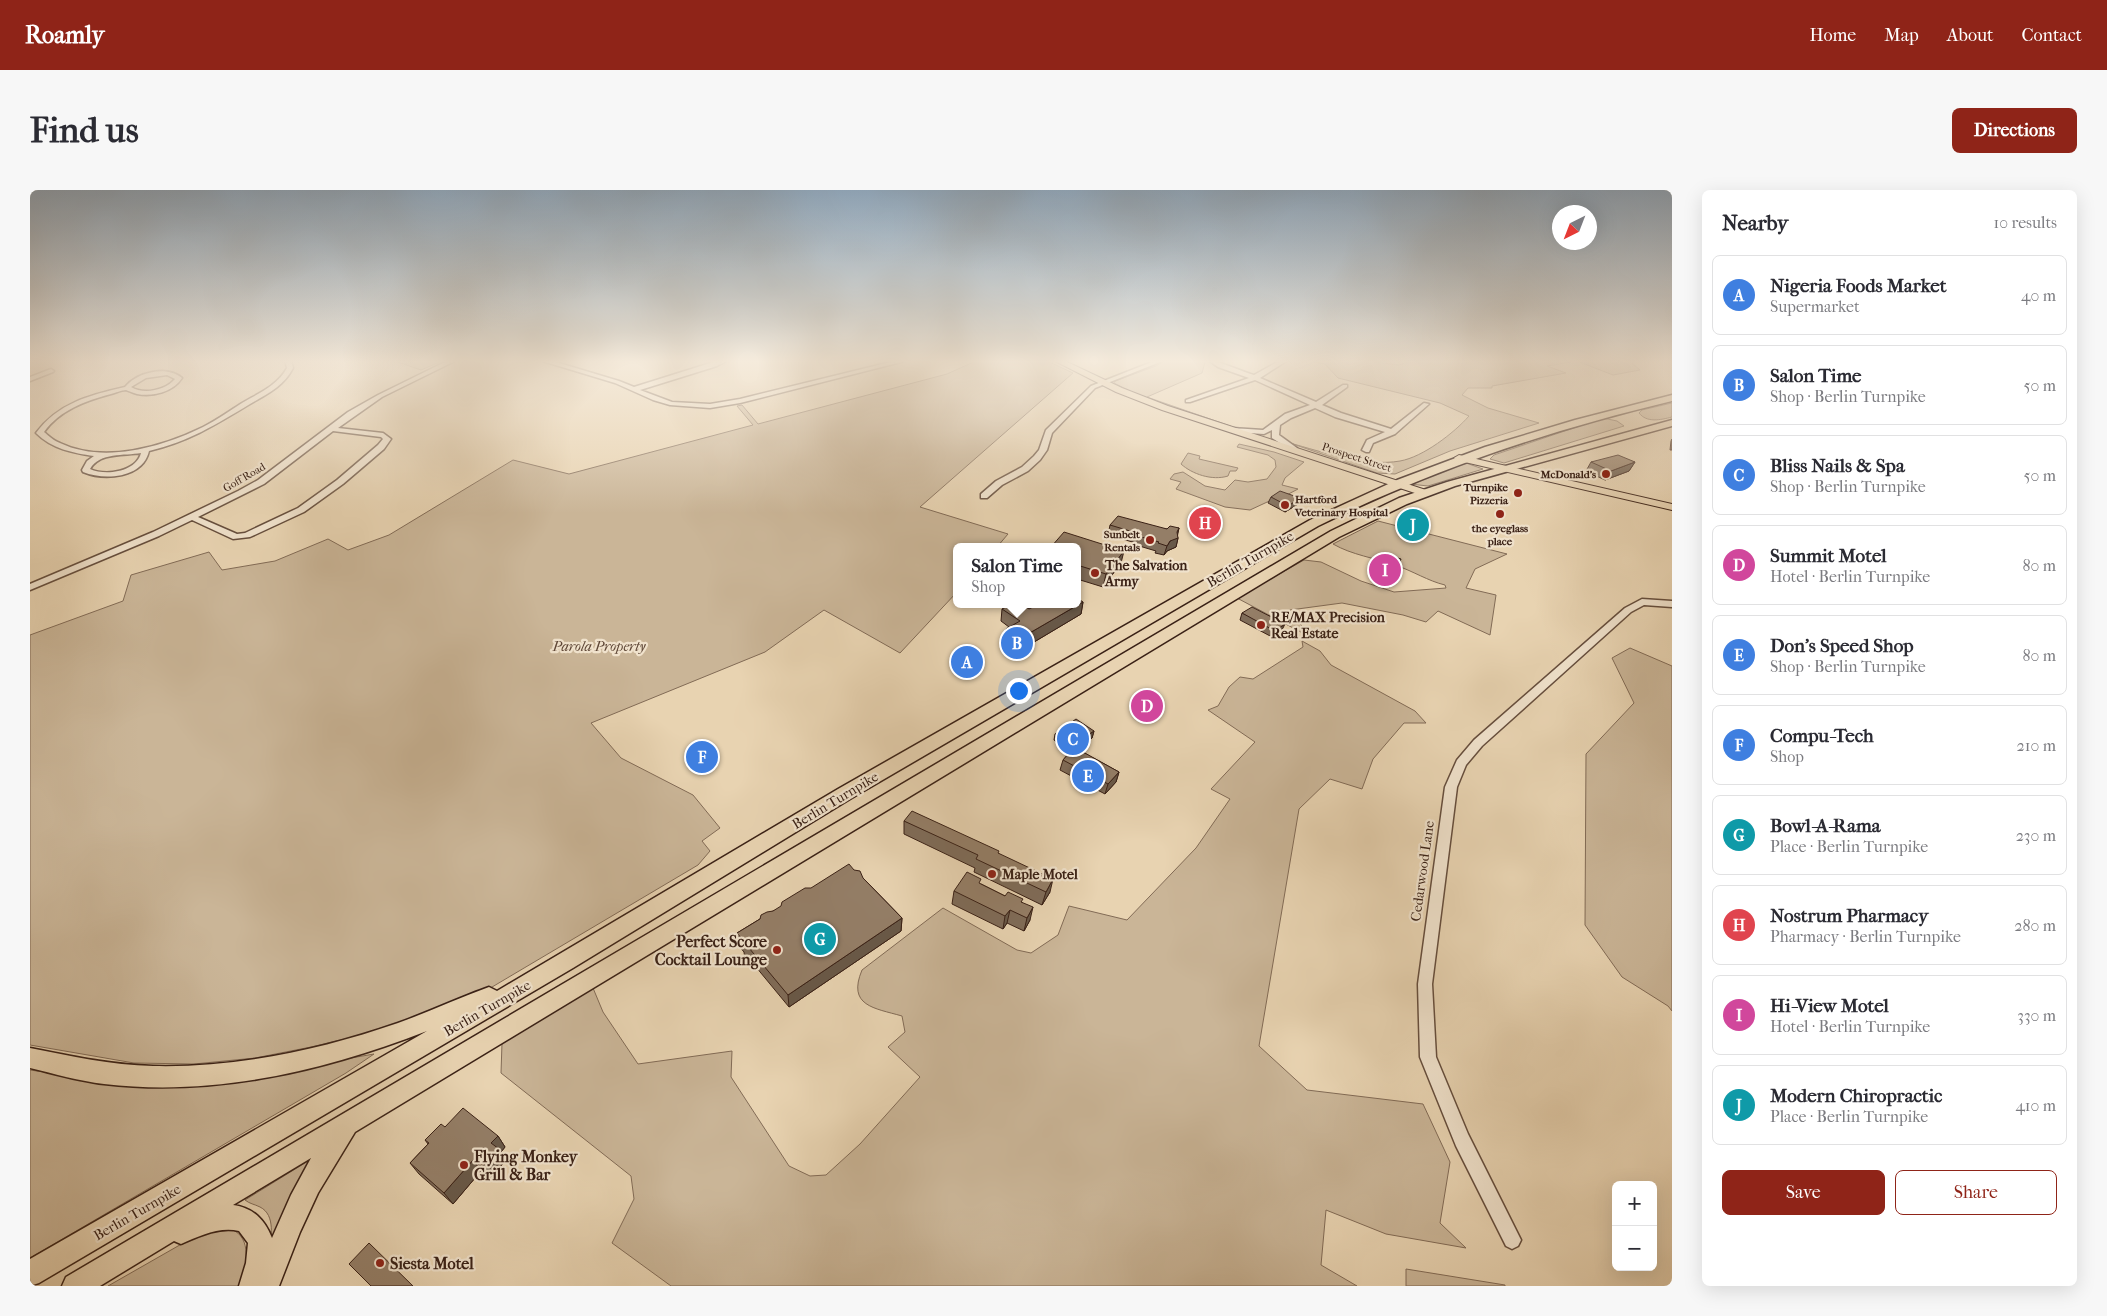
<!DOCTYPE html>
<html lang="en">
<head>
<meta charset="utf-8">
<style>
	body { margin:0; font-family:"IM FELL French Canon",serif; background:#f7f7f7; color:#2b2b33 }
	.controls { position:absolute; right:15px; bottom:15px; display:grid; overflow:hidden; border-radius:8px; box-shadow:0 5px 20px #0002 }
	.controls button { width:45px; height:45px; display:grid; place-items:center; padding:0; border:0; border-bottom:1px solid #e1e1e2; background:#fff; color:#2b2b33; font:25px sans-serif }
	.compass { position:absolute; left:1522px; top:15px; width:45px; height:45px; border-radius:50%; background:#fff; box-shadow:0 5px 20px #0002; rotate:222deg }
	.you { position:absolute; left:988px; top:500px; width:18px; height:18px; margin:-12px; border:4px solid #fff; border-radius:50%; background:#1a73e8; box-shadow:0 0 0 8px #1a73e833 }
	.badge { display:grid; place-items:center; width:32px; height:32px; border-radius:50%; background:#8f2418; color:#fff; font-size:16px; font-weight:700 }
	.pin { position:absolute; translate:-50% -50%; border:2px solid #fff; box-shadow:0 1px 5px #0006 }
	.popup { position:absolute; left:923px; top:353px; width:128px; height:65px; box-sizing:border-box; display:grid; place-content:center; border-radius:8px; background:#fff; filter:drop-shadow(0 1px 4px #0005); font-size:16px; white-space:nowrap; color:#7c7c81 }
	.popup b { font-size:19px; color:#2b2b33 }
	.popup::after { content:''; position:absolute; left:50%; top:100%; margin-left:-10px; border:10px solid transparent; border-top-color:#fff }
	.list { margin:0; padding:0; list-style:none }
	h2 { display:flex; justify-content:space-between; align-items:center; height:65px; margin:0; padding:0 20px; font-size:21px }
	h2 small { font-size:16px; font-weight:400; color:#7c7c81 }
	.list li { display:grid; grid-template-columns:32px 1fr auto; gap:15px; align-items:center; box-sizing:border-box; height:80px; margin:0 10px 10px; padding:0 10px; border:1px solid #e1e1e2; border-radius:8px }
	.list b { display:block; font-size:19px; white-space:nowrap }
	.list p { margin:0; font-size:16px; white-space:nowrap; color:#7c7c81 }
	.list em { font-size:16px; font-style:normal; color:#7c7c81 }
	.actions { display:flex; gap:10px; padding:15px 20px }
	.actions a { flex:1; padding:11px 0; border:1px solid #8f2418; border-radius:8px; text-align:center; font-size:18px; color:#8f2418 }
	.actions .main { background:#8f2418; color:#fff }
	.map { position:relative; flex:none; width:1642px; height:1096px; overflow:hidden; border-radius:8px }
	header { display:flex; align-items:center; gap:30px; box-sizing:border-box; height:70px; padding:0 25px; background:#8f2418; color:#fff }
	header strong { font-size:24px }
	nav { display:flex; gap:28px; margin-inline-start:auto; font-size:18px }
	.intro { display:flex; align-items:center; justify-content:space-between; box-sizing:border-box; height:120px; padding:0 30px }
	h1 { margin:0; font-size:35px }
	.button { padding:12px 22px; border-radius:8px; background:#8f2418; color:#fff; font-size:18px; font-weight:700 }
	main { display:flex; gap:30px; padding:0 30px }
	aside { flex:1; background:#fff; border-radius:8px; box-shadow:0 5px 20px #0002 }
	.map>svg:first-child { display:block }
</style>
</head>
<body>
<header>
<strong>Roamly</strong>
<nav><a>Home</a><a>Map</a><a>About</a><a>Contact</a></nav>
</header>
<div class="intro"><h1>Find us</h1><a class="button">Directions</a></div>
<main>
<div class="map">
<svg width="1642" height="1096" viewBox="0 0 1642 1096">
	<rect width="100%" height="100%" fill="#e8d3b1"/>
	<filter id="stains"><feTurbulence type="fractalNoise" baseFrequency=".004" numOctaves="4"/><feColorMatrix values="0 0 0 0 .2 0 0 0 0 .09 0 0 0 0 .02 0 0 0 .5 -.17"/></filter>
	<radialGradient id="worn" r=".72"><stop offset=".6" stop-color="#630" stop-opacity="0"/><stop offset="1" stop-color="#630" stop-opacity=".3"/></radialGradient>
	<path fill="#cab597" stroke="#826b56" d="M362,170H414L391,180Z
		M948,170H1015L1043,183L890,317L978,344L967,357H927V402L870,463L794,420L735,462L561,533L591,568L663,605L690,638L672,651L680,661L668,675L457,800L345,842L281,857L225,868L164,874L104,873L0,855V445L93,411L101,385L179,362L192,380L245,371L298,349L318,360L359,345L483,270L539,284L723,235L707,216L712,215L728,234L917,184Z
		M1136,170H1173L1175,172L1172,183L1117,207L1203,237L1106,204L1084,193L1085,191L1126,176Z
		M1276,170H1329L1369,175L1383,170H1598L1610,180L1583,185L1547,171L1517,176L1536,183L1462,196V198H1438L1432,205L1458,218L1509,233L1420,261L1365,284L1347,283L1260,253C1292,262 1337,277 1370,271C1393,267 1424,243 1439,226L1410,213L1308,188L1295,174Z
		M1642,213V227C1630,230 1617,233 1609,223L1612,220Z
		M1573,228L1587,231L1594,236L1474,273L1460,269L1464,265Z
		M1209,254L1244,262L1274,272L1255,288L1252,295L1268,299L1251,308L1248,307L1220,320L1195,317L1146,299L1151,292L1140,289L1144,284L1153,282L1175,296L1195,300L1205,290L1218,292L1237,289L1246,277L1245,270L1238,265L1207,257Z
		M1158,263L1170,266L1169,269L1208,278L1206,281H1200L1198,286C1182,291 1162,284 1151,274Z
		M1436,273L1453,279L1398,296L1380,294L1427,274Z
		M1348,331L1477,364L1445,379L1436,398L1466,405L1460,445L1408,421L1396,432L1373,425L1312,413L1260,420L1280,447L1207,408L1274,370L1291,372L1331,391L1364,402L1416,398L1415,395C1398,391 1383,381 1365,375C1345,368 1322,365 1303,354Z
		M1272,451L1290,461L1301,475L1385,521L1396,533H1374L1343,569L1332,599L1300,589L1269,619L1229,856L1277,900L1393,914L1420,972L1410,1033L1436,1058L1356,1044L1296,1020L1291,1075L1327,1096H641L582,1053L604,1009L601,986L471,883L472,853L563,798L573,822L608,874L702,861L701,887L759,976L780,986L796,985L830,954L890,887L858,857L875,842L872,826C844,818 817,816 832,780L913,718L987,760L1001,763L1028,745L1039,716L1097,730L1166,658L1200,609L1181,599L1225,552L1178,520L1188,516L1199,497L1210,487L1223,489L1273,457Z
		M1600,458L1642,476V821L1638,816L1592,787L1555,735L1556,564L1604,513L1582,468Z
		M344,864L316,883L0,1068V880L83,892L201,889Z
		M283,968L239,1062C241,1048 246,1025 230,1017C224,1014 220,1014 215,1010Z
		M189,1038C194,1039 201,1039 205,1041C223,1052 215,1081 210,1096H78L176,1040Z
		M1376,1079L1475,1095V1096H1376Z"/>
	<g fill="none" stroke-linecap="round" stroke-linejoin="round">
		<defs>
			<path id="minor" d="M255,170H261L263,178C254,196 237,204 220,214C185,235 160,251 119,261C113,288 75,291 53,282L52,280L57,271L64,266C43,263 22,259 6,243C28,213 60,205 95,197C107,182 137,175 152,188C143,202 123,207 107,204C103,203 99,201 96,200C92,200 85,203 81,204C55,211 30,220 14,242C19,246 24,251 30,253C74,274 132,257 173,237C187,230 199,221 212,213C229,203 247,196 257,178ZM137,185L145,189C136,200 114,205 101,197L116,188ZM111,263C106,282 76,286 60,279C70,262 94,266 111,263Z
				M419,170H427L352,207L308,238L353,243L361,249L354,259L313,294L274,322L220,347L203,349L162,330L129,346L0,400V394L123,342L208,301L228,290L318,222L348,205ZM303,241L351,247L353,249L348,255L307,290L268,318L215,343L207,344L168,327L234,294Z
				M509,170H519L589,191L604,197L690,170H698L687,176L610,200L642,212L680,214L710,209L869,170H879L710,213L680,218L640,215L623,210L585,193Z
				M1127,170H1135L1065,198L1022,243L1017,260L1010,270L998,281L972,295L957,308H951V304L966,291L992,277L1004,266L1009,260L1016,240L1061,196Z
				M1178,170C1187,170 1213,182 1224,185L1251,170H1258L1230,188L1286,212L1313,195H1317V197L1292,215L1311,223L1361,239L1394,213L1399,214L1365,244L1343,253L1339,262H1336L1332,260L1337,250L1355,242L1305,227L1285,218L1261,228L1250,235L1249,245L1267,258L1268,260L1264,262L1242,248V240L1234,244L1202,242L1198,240L1202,238L1233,240L1255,224L1280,215L1225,190L1160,212H1156V210L1219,188L1188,177Z
				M21,179L24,181L23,182L0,191V187Z
				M1612,409L1642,411V417L1614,415L1601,422L1452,556L1436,575L1427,597L1402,794L1406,867L1438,944L1491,1050L1488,1056L1482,1059L1476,1056L1426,956L1390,867L1388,794L1415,597L1427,570L1444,550L1595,418Z"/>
			<path id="major" d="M1023,170H1033L1092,198L1138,216L1399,301L1400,303L1395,306L1391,305L1132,220L1086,202Z
				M1429,265L1642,314V320L1426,270L1424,268Z"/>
			<path id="highway" d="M1642,205V211C1517,241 1404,279 1288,336L820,609L543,778L9,1093L0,1096V1069L397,841C294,881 185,907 74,894C49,891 25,884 0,878V858C41,866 81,875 123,876C206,878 290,860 368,833C399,822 428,808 459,797L467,801L808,599L1280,330L1367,290L1455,257L1545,230Z
				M1642,230V236L1425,296L1377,314L1309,347L325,942L288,1003L270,1042L249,1096H209L216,1073L218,1053L209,1041C190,1036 169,1046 151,1054L144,1051L70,1096H32L36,1087L1301,341L1369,308L1417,292ZM281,968L261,1005L242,1048C235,1030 224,1018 203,1015Z"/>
		</defs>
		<use href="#minor" stroke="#664e3d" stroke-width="3"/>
		<use href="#major" stroke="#3a2116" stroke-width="2"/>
		<use href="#highway" stroke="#3a2116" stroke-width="3"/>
		<use href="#minor" fill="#f0e2cc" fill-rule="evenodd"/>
		<use href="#major" fill="#e8d3b1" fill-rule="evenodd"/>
		<use href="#highway" fill="#e8d3b1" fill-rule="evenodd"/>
	</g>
	<path fill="#7f6c59" stroke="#3a2116" d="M1642,249V260H1640L1641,251Z
		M1561,272H1605L1599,281L1575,290L1556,281Z
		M1241,307L1268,314L1255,322L1238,313Z
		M1080,335L1137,339L1149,338L1147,345L1148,348L1146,357L1137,361L1134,365L1125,363L1126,361L1106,355V353L1078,345Z
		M1047,357L1091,373L1073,397L1047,389Z
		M1354,364L1364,388L1360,397L1342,392Z
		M1053,412L1051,424L989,461L974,451L976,439L979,437L971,431L972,419H999Z
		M1212,423L1252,440L1242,447L1210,430Z
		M1064,541L1062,548L1054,554L1052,553L1045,558L1089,582L1086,592L1075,604L1030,580L1033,570L1041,561L1039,562L1024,550L1025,544Z
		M874,631L968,663L1020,702L1012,715L944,682L945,678L874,644Z
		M833,688L872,728L871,741L759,817L721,771L715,770L714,762L709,756L707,743L743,721Z
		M951,694L975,706L992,712L1000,730L994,741L977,733L973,739L922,714L924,701Z
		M415,937L468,946L475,957L471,962L476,970L460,988L451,981L423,1014L389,984L380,973L398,954L395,950Z"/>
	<path fill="#685848" stroke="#3a2116" d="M1605,272L1599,281L1575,290L1581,281Z
		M1270,308L1268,314L1255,322L1258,316Z
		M1149,338L1147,348H1148L1146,357L1137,361L1134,365L1137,356Z
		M1094,361L1091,373L1073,397L1076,384Z
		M1053,412L1051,424L989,461L991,448Z
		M1255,434L1252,440L1242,447L1245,441Z
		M1064,541L1062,548L1054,554L1055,547Z
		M1054,546L1052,553L1039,562L1041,556Z
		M1089,582L1086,592L1075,604L1078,594Z
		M1023,689L1020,702L1012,715L1016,702Z
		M1003,717L1000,730L994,741L997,728Z
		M980,720L977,733L973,739L975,726Z
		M872,728L871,741L759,817L758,805Z
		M468,946L475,957L471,962L476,970L460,988L452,977L461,953Z
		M443,970L451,981L423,1014L414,1003Z"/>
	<path fill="#947e67" stroke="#3a2116" d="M1588,265L1605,272L1581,281L1561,272Z
		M1250,301L1270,308L1258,316L1241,307Z
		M1088,326L1137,339L1140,336L1149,338L1147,342L1148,348L1140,351L1137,356L1128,353L1129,352L1108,346L1110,344L1080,335Z
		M1034,342L1094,361L1076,384L1047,375V357H1021Z
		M1354,364L1371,369L1364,388L1346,383Z
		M1047,408L1053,412L991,448L976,439L990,431L972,419L982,414H992L999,419L1005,416L1008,417L1014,414H1047Z
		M1222,417L1255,434L1245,441L1212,423Z
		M1046,529L1064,541L1055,547L1054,546L1041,556L1025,544Z
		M1044,557L1089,582L1078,594L1033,570Z
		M882,621L969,661L968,663L1023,689L1016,702L946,669L948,665L874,631Z
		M819,674L824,680L830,681L833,688L872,728L758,805L719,758L713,757L712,749L707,743L730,729L731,725L737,722L743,721L751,716L752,712L775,698H781Z
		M937,682L951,689L949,693L975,706L978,702L993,709L991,712L1003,717L997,728L980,720L975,726L924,701Z
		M433,918L468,946L461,953L469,959L452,977L443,970L414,1003L380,973L399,953L395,950L411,934L415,937Z
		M339,1053L383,1096H341L319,1074Z"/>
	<linearGradient id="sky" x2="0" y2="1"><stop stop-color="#90a8bd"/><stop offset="0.53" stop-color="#f5ebdc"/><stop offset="1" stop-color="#f5ebdc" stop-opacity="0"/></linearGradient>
	<rect width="1642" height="323" fill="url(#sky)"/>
	<g fill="#8f2418" stroke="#f0e2cc" stroke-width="2">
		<circle cx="1576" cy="284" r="5"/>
		<circle cx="1488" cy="303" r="5"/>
		<circle cx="1255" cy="315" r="5"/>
		<circle cx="1470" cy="324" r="5"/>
		<circle cx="1120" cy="350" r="5"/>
		<circle cx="1065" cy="383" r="5"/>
		<circle cx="1231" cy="435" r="5"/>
		<circle cx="962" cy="684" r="5"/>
		<circle cx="747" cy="760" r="5"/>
		<circle cx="434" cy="975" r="5"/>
		<circle cx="350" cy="1073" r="5"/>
	</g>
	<g text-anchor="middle" stroke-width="4.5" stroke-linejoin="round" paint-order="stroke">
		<g font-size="11" fill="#3a2116" stroke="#f0e2cc">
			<text transform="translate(1327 267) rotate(18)" y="4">Prospect Street</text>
			<text transform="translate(214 287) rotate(-30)" y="4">Goff Road</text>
		</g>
		<g font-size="11" font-weight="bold" fill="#3a2116" stroke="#f0e2cc" text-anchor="end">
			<text x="1566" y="288">McDonald's</text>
			<text x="1478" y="301">Turnpike<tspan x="1478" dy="13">Pizzeria</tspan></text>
			<text x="1265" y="313" text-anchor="start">Hartford<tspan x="1265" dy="13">Veterinary Hospital</tspan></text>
			<text x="1470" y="342" text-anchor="middle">the eyeglass<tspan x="1470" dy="13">place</tspan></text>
			<text x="1110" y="348">Sunbelt<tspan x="1110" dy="13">Rentals</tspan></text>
		</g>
		<g font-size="14" fill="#3a2116" stroke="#f0e2cc">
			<text transform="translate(1220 369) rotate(-30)" y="5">Berlin Turnpike</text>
			<text transform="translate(805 610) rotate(-31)" y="5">Berlin Turnpike</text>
			<text transform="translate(1392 681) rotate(-82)" y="5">Cedarwood Lane</text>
			<text transform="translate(457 818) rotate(-30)" y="5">Berlin Turnpike</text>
			<text transform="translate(107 1022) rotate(-30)" y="5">Berlin Turnpike</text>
		</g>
		<g font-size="14" font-weight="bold" fill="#3a2116" stroke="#f0e2cc" text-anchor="start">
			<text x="1075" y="380">The Salvation<tspan x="1075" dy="16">Army</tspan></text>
			<text x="1241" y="432">RE/MAX Precision<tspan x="1241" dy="16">Real Estate</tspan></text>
			<text x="972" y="689">Maple Motel</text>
		</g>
		<g font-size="14" font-style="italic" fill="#5e4636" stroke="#f0e2cc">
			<text x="569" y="461">Parola Property</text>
		</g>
		<g font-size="16" font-weight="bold" fill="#3a2116" stroke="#f0e2cc" text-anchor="start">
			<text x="737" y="757" text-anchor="end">Perfect Score<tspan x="737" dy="18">Cocktail Lounge</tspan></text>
			<text x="444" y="972">Flying Monkey<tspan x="444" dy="18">Grill &amp; Bar</tspan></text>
			<text x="360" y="1079">Siesta Motel</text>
		</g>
	</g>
	<rect width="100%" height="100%" filter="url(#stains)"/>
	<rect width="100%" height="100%" fill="url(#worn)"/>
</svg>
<div class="controls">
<button>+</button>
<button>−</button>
</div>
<svg class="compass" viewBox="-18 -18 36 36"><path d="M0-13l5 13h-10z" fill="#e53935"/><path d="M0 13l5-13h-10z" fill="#7c7c81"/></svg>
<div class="you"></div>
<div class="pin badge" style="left:937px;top:472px;background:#3f7fe0">A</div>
<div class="pin badge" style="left:987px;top:453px;background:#3f7fe0">B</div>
<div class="popup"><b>Salon Time</b>Shop</div>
<div class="pin badge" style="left:1043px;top:549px;background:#3f7fe0">C</div>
<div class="pin badge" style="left:1117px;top:516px;background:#d1479c">D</div>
<div class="pin badge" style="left:1058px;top:586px;background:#3f7fe0">E</div>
<div class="pin badge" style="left:672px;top:567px;background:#3f7fe0">F</div>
<div class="pin badge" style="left:790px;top:749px;background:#0f9aa8">G</div>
<div class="pin badge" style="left:1175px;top:333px;background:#e0444e">H</div>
<div class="pin badge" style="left:1355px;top:380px;background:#d1479c">I</div>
<div class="pin badge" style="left:1383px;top:335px;background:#0f9aa8">J</div>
</div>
<aside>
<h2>Nearby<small>10 results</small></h2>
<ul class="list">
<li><span class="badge" style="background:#3f7fe0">A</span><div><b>Nigeria Foods Market</b><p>Supermarket</p></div><em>40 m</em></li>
<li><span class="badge" style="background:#3f7fe0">B</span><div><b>Salon Time</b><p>Shop · Berlin Turnpike</p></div><em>50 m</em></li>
<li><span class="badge" style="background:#3f7fe0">C</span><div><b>Bliss Nails &amp; Spa</b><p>Shop · Berlin Turnpike</p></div><em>50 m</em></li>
<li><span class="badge" style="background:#d1479c">D</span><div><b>Summit Motel</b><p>Hotel · Berlin Turnpike</p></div><em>80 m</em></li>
<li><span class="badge" style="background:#3f7fe0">E</span><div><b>Don's Speed Shop</b><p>Shop · Berlin Turnpike</p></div><em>80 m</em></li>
<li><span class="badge" style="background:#3f7fe0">F</span><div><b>Compu-Tech</b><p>Shop</p></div><em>210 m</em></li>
<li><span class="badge" style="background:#0f9aa8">G</span><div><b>Bowl-A-Rama</b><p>Place · Berlin Turnpike</p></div><em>230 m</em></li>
<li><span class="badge" style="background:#e0444e">H</span><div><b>Nostrum Pharmacy</b><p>Pharmacy · Berlin Turnpike</p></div><em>280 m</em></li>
<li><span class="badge" style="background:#d1479c">I</span><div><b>Hi-View Motel</b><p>Hotel · Berlin Turnpike</p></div><em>330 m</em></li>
<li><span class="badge" style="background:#0f9aa8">J</span><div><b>Modern Chiropractic</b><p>Place · Berlin Turnpike</p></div><em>410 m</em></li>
</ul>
<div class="actions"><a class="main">Save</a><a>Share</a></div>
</aside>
</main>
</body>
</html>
